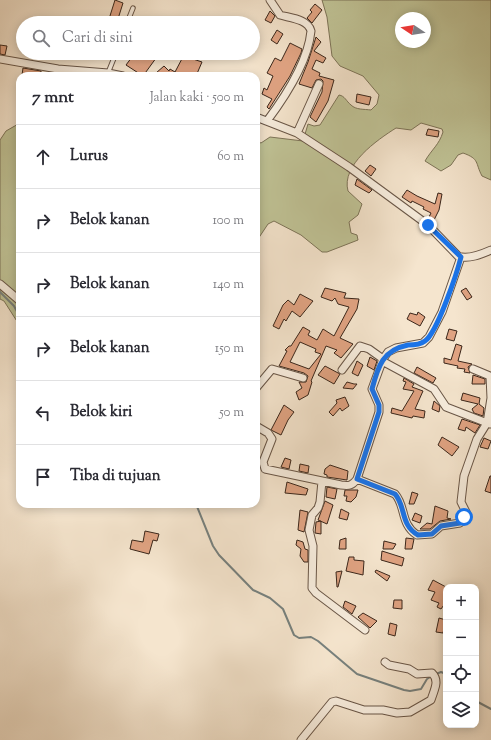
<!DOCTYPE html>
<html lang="id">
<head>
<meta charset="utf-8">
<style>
	body { margin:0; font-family:"Sorts Mill Goudy",serif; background:#f2f2f3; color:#2b2b33 }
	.controls { position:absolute; right:12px; bottom:12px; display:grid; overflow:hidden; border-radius:8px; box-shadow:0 2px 10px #0003 }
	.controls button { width:36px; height:36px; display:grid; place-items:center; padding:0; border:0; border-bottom:1px solid #e1e1e2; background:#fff; color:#2b2b33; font:20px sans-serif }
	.compass { position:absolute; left:395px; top:12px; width:36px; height:36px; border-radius:50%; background:#fff; box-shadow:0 2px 10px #0003; rotate:282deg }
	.stop { position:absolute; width:12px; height:12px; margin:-9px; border:3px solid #1a73e8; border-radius:50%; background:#fff }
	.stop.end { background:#1a73e8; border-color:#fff; box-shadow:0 1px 4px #0008 }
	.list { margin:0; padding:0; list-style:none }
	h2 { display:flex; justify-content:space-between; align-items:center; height:52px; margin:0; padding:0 16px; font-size:17px }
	h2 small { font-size:13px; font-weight:400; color:#7c7c81 }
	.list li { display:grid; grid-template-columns:26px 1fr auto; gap:12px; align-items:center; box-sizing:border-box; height:64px; padding:0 16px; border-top:1px solid #e1e1e2 }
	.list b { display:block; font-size:15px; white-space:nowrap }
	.list em { font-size:13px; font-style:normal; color:#7c7c81 }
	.icon { flex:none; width:22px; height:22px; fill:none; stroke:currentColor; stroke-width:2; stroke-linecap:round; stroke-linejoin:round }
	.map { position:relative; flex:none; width:491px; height:740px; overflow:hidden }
	.search { position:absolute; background:#fff; box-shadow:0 2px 10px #0003; left:16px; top:16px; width:244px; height:44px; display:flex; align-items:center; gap:10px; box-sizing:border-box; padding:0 14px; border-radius:22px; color:#7c7c81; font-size:15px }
	.panel { position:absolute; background:#fff; box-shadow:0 2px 10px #0003; left:16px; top:72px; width:244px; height:436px; border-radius:12px }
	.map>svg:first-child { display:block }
</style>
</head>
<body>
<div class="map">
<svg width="491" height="740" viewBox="0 0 491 740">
	<rect width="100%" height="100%" fill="#f5e5ce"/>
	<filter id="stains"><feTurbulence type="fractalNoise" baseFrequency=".005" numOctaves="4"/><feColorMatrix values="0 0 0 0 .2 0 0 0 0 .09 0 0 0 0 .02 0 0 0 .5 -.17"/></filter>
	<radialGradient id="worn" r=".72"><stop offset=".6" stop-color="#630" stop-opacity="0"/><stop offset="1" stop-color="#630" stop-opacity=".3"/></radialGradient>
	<path fill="#c0c396" stroke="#7d7458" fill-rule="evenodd" d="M322,0H491V180L482,176C475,163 480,159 463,153L458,155L451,165L441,171L425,161C432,149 439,145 443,132L442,129L421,123L411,130L396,128C377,140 341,165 348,191L362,204L358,215L349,222L351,233L357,235L358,240L327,252H322L301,235L274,221L268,224L256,242V141L261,143L270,137L303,141L308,124L314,126L320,125L339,95C345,96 346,101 351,105C356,110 364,109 371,110L377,104L379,95L363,76L340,66L332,56L327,17ZM401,18H425V42H401Z
		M20,123V326L4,301L0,299V140L6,131Z"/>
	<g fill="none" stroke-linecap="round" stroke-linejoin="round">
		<path stroke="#77817e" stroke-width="2" d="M0,292L14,306L20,317
			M196,504L213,546L219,555L253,590L270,598L283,609L294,635L299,638L311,637L318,641L357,674L404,690L410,691L421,689L427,679L432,676
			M436,674L441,672L446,674
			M476,701L491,709"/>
	</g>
	<path fill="#e0a382" stroke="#3a261a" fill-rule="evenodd" d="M115,0L123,3L117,22L109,19Z
		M315,4L322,10L312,23L307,18L312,12L310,10Z
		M270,11L275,16L271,23L265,20Z
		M277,30L283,34L277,44L271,40Z
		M316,37L321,42L314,51L326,58L323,63L316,60L312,69L320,73L319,76L334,80L328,101L316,122L310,117L322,92L323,81L321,79L316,80L312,88L299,84L308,62Z
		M290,43L302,49L301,53L290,76L269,109L267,107L272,99L262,94L264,88L267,90L273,76L267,73L275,58L281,61Z
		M0,45L7,46L5,55L0,54Z
		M135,53H169L165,60L159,54L143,76L126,65Z
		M185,53L192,55L190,58L202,62L196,76H160L156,73L164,66L169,71L170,69L175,72Z
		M23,68L41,71V73L39,76H35L30,73L29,76L22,75Z
		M357,94L371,97L369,105L356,102Z
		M428,129L439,131L438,137L426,135Z
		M370,165L376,169L371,176L365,171Z
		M357,179L372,190L369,193L355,185Z
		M407,190L417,196L435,204L438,193L442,194L439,210L434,220L429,217L431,213L423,209L424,207L412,201L411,203L402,197Z
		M325,288L346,293L344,298L359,299L357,309L340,338L353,344L341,358L334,353L337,350L326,346L311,381L312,382L308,395L299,400L296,392L302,388L299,382H306L308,376L304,373L279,366L287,351L285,350L289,346H291L303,327L310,331L308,335L317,340L323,329L334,336L349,307L338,304L335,298L332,301L321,297ZM300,342L316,349L315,352L321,354L309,369L290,362Z
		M466,288L472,297L467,300L461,291Z
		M300,294L313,301L300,317L292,311L286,321L284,319L279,329L273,326L283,305L288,300L294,305Z
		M418,312L425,317L420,326L407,319L410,313L417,315Z
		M449,329L457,331L454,341L446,339Z
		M456,344L462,346L458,361L472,364L468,367L470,373L464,372L465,369L457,368L458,366L444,363V358L451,360Z
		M370,357L377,361L374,370L367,366Z
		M357,361L363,365L358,376L352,373Z
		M325,366L340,374L334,384L318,375Z
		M417,367L436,378L433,383L414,373Z
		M473,375L485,379V384H472Z
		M404,378L414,384L412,387L423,391L415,409L425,411L424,418L413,416L412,418L391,413L392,408L402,411L414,391L403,389L406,382L403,381Z
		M347,382L354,384H357L353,389L343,388Z
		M463,393L480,398L479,404L484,408L483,416L474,413L472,409L478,404L461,400Z
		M345,397L349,406L342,411L340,408L333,416L329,412L337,403L336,400Z
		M434,401L440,406L439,412L432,409Z
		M284,405L294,412L288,420L281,435L271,430Z
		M462,419L480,425L475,433L466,427L465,431L458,429Z
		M442,437L459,447L452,456L438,445Z
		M484,438L491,441L488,449L480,447Z
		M285,458L291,460L289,469L281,467Z
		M300,464L309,466L308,473L299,471Z
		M330,465L348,471L347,480L327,477V475L324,474L325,469Z
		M490,476H491V493L485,491Z
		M287,482L308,489L306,495L285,493Z
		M327,487L337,489L335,499L326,497Z
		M352,490H358L356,497L351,502L346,501L347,496H344L345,490Z
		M412,492L418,494L414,504H409Z
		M325,501L333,505L327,524L318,520Z
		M435,506L448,511L447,518L451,519L440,521L430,529H420L427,523L432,524Z
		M341,509L349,513L347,520L339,518Z
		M300,510L308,512L304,532L298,530Z
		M415,513L422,516L420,523L412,520Z
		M321,521V534L315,533L316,522Z
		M145,531L159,534L157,541L153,540L149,554L130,549L132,540L143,542Z
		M346,538V549H339L340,540Z
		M406,538L414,539L412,549H405Z
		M297,540L303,542L305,549L308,550V562H304L300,556L301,549L296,545Z
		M384,541L396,544L393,549H383Z
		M382,551L404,558L402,566L381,560Z
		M349,557H354V560L364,561L363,575L346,571Z
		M376,570L390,576L387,581L375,572Z
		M342,571L338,587H337L336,572Z
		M433,580L446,587V602L441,609L437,607L439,603L431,600L435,592L428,590Z
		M394,600H402V609L393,608Z
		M345,601L356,606L352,614L343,607Z
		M363,613L377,621L370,628L358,617Z
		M439,618L446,620L443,633L436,632Z
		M390,623L397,625L395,636L388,634Z"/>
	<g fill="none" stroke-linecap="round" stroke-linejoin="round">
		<defs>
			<path id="lane" d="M127,23L133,8
				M108,73L116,53"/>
			<path id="street" d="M0,59L58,69L108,73L123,76
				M256,117L297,133L349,167L428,225L458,256C468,260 482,254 491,250
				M267,121C285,97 308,61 311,31C308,19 290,18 280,15L270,0
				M297,133L319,84
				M0,284L20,301
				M382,361L434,389L446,407L490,424
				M342,370L360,346L369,349L383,359
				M256,388L272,369L303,378
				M256,426L268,433L272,439L263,462L265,469L341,485C349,486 352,486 357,479L379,412V405L372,389L383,359L388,352L396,348L423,343L429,337L442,312L461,257
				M357,479L395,494C406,506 400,524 417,535L432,534L441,526L460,523L467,514L461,502L464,476L477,439L487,423L491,398L490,376L473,369
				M322,481L320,502L318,508L312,515L309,530L313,546L312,588L316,593L365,630
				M301,740L332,702L336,701L364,710H383L397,713L410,712L431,700C434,690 440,681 432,673L417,674L409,669L389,665L385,662"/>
		</defs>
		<use href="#lane" stroke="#695647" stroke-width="5.5"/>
		<use href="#street" stroke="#695647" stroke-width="9"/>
		<use href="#lane" stroke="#f8eedf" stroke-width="3.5"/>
		<use href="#street" stroke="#f8eedf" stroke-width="7"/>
	</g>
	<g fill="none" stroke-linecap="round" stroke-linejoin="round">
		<path stroke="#1a73e8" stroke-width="5" d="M428,225L461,257C457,273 437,333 425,341C421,344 413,345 408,345C383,350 378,366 372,389L379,405V412L357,479L395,494C406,506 400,525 418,535L432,534L441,526L460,523L464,517"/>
	</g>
	<rect width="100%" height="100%" filter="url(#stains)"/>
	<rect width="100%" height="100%" fill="url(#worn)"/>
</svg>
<div class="controls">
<button>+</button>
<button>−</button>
<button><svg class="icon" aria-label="locate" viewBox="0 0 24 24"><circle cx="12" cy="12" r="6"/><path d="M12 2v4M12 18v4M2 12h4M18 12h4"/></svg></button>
<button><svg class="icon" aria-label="layers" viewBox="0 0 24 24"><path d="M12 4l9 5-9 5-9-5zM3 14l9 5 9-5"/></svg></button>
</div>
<svg class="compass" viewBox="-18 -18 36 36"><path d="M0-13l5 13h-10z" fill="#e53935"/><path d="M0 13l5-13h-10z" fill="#7c7c81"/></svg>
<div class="stop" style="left:464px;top:517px"></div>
<div class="stop end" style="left:428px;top:225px"></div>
<div class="search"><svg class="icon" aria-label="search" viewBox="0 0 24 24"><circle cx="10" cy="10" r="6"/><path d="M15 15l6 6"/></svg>Cari di sini</div>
<section class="panel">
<h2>7 mnt<small>Jalan kaki · 500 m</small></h2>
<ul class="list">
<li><svg class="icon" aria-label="ahead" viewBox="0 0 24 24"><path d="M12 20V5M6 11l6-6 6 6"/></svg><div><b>Lurus</b></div><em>60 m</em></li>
<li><svg class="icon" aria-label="right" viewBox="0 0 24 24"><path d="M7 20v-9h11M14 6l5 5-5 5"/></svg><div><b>Belok kanan</b></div><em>100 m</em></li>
<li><svg class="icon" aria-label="right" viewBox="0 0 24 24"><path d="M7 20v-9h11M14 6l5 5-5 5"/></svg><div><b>Belok kanan</b></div><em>140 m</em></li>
<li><svg class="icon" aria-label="right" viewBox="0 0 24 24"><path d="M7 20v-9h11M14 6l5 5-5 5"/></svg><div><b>Belok kanan</b></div><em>150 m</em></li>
<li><svg class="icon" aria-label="left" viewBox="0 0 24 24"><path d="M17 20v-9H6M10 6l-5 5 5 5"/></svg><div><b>Belok kiri</b></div><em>50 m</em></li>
<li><svg class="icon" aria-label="arrive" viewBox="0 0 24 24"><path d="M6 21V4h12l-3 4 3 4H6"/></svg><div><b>Tiba di tujuan</b></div></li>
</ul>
</section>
</div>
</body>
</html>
